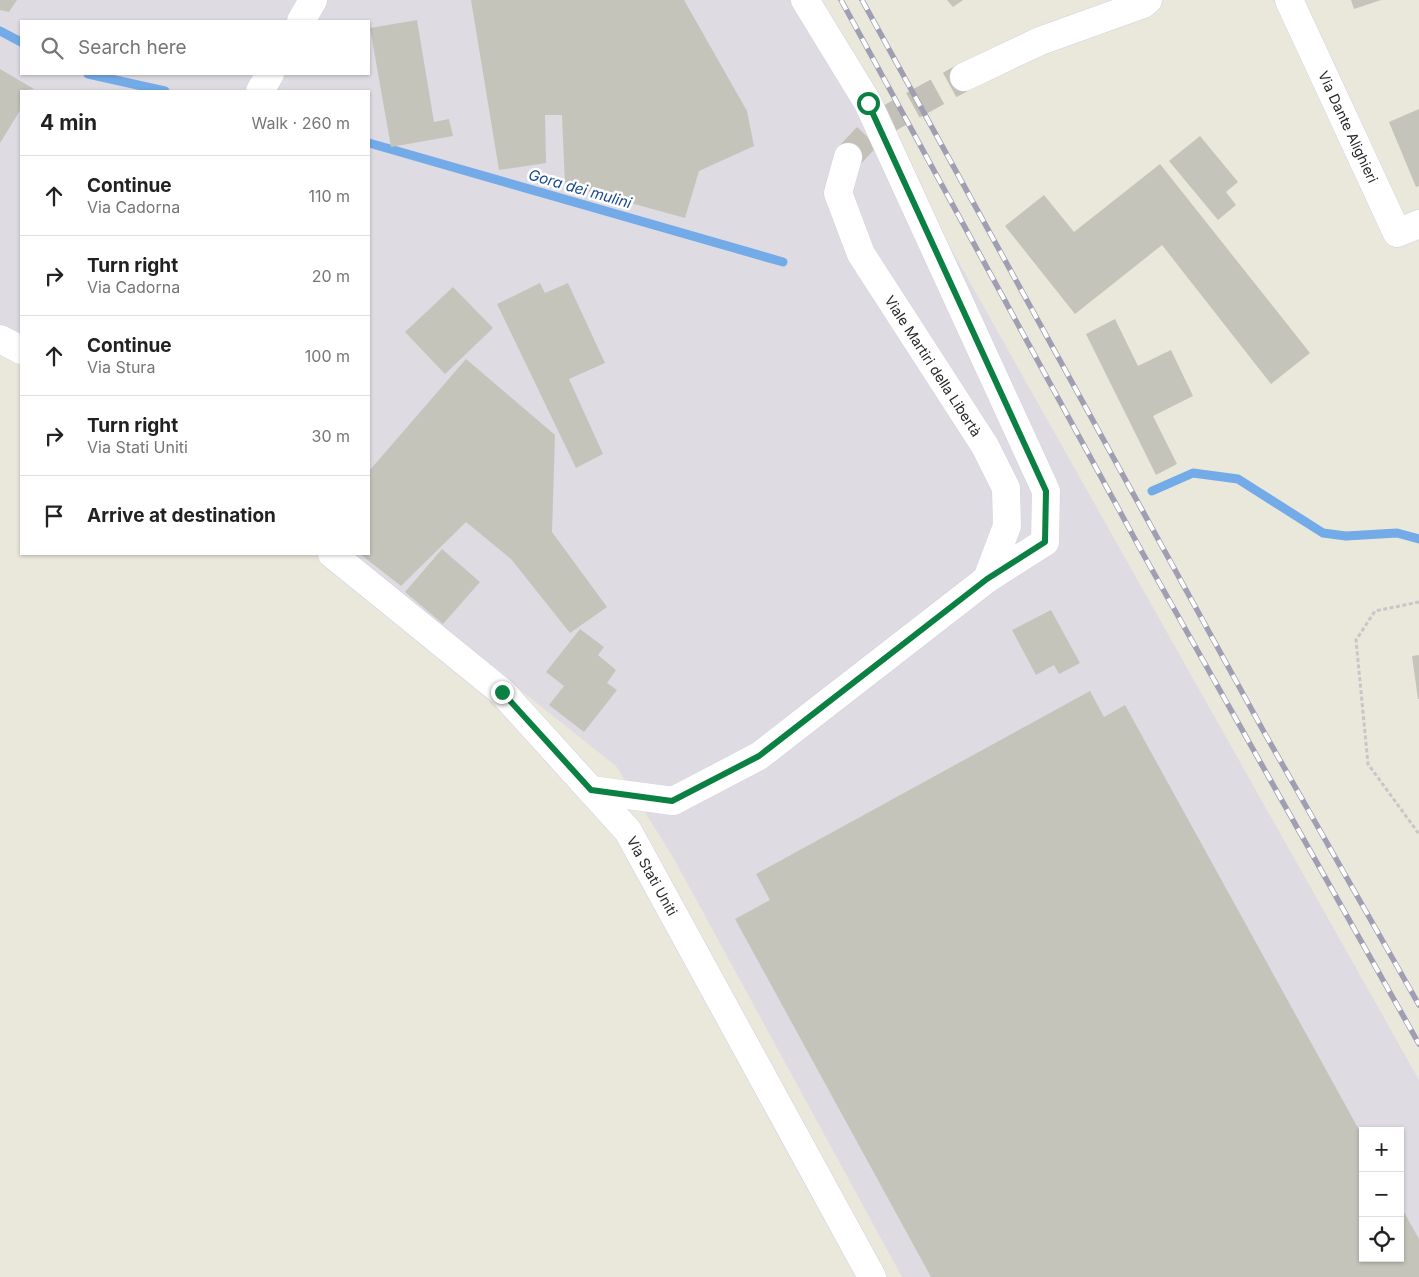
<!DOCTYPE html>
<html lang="en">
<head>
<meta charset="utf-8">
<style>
	body { margin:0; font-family:Inter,sans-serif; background:#f2f2f2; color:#222 }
	.controls { position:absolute; right:15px; bottom:15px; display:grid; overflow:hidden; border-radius:0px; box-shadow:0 1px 4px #0004 }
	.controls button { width:45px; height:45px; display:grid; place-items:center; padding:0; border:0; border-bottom:1px solid #e0e0e0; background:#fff; color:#222; font:25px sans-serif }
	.stop { position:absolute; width:15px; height:15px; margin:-11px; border:4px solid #0b8043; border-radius:50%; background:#fff }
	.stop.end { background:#0b8043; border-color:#fff; box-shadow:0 1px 5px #0008 }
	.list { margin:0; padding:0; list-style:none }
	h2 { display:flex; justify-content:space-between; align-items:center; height:65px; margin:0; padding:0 20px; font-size:21px }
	h2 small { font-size:16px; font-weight:400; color:#767676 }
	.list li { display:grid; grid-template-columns:32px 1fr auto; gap:15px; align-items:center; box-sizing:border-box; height:80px; padding:0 20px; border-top:1px solid #e0e0e0 }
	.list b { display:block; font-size:19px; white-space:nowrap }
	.list p { margin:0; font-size:16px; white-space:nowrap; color:#767676 }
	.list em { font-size:16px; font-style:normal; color:#767676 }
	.icon { flex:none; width:28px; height:28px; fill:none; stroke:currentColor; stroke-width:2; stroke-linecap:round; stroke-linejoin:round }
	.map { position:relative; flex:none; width:1419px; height:1277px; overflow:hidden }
	.search { position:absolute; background:#fff; box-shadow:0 1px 4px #0004; left:20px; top:20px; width:350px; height:55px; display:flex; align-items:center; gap:12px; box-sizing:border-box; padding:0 18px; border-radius:0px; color:#767676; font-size:19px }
	.panel { position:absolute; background:#fff; box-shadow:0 1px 4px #0004; left:20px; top:90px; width:350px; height:465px; border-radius:0px }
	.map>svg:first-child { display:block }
</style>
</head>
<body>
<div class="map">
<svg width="1419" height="1277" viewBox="0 0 1419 1277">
	<rect width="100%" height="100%" fill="#eae7db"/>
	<path fill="#dfdbe3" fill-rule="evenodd" d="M0,0H811L1419,1080V1277H902L673,857L616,766L349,554H369V91H21V340L0,329ZM21,21H369V74H21ZM1363,1131H1400V1258H1363Z"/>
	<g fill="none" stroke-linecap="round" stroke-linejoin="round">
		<path stroke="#72abe8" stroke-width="9" d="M0,31L21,42
			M88,74L165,91
			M369,143L783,262
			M1152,491L1193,473L1238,479L1323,533L1346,536L1397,533L1419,539"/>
	</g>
	<path fill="#c5c4ba" d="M0,0H17L9,12L0,10Z
		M471,0H684L747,111L754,146L699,171L685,218L565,185L562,115H545L546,163L499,170Z
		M947,0H963L953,7Z
		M1351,0H1381L1354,9Z
		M417,20L434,122L449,119L453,136L391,147L370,28Z
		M0,69L34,89L21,91V109L0,143Z
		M1419,109V186L1416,187L1389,122Z
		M1200,136L1238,182L1226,192L1236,205L1218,220L1169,161Z
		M1160,164L1310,353L1271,384L1162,245L1075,314L1005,226L1044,195L1074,232Z
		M540,283L545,293L568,283L605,363L569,379L603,454L576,468L497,304Z
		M453,287L493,328L445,374L405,332Z
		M1115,319L1138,366L1171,350L1193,396L1153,416L1177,464L1156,475L1086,334Z
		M466,359L555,435L552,532L607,607L570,633L511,559L466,522L401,586L360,554H369V471Z
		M442,549L480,582L443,624L405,592Z
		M1051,610L1080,663L1059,674L1054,665L1036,675L1012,630Z
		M580,629L604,647L598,655L616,670L607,683L617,690L584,732L549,705L564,686L546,672Z
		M1419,655V699H1418L1412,656Z
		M1090,691L1104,717L1125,705L1363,1137V1258H1400V1205L1419,1239V1277H931L735,919L770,900L756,874Z"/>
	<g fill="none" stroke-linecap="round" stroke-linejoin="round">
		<path stroke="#c3c1b7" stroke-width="28" stroke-dasharray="28 14" stroke-linecap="butt" d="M848,157L879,124L964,77"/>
		<defs>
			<path id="minor" d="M1289,0L1397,233L1419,224
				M301,21L313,0
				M964,77L1040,41L1143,4L1148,0
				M260,91L270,74
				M848,157L838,193L861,254L985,446L1006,488L1007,526L987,579
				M591,790L673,801L759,756L987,579L1045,542L1046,491L868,103L805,0"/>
			<path id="tertiary" d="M0,339L21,350
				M332,554L502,692L628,831L872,1277"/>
		</defs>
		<use href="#minor" stroke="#d1d0e1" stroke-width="29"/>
		<use href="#tertiary" stroke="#d1d0e1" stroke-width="29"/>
		<path stroke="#c7c7c7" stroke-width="3" stroke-dasharray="4 2.5" stroke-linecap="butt" d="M1419,602L1375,611L1356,640L1368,764L1419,834"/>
		<use href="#minor" stroke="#fff" stroke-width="28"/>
		<use href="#tertiary" stroke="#fff" stroke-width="28"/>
		<defs>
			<path id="rail" d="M841,0L1142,552L1419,1044
				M862,0L1264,732L1419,1005"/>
		</defs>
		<use href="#rail" stroke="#a09eb2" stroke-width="5.5"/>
		<use href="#rail" stroke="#fff" stroke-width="4" stroke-dasharray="11" stroke-linecap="butt"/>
	</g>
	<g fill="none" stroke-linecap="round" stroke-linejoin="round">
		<path stroke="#0b8043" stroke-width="6" d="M502,692L591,790L672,801L759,756L987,579L1045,542L1046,491L868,103"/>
	</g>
	<g text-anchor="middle" stroke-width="5" stroke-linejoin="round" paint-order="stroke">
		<g font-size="14" fill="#282828" stroke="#fff">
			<text transform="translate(1348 127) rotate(65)" y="5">Via Dante Alighieri</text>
			<text transform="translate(933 366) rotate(57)" y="5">Viale Martiri della Libertà</text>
			<text transform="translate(652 876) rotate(61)" y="5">Via Stati Uniti</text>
		</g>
		<g font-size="15" font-style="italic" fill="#144791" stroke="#fff">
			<text transform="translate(580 189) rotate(16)" y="5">Gora dei mulini</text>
		</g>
	</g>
</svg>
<div class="controls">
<button>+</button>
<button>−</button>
<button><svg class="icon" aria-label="locate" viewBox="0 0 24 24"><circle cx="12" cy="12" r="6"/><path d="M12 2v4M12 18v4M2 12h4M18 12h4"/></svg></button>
</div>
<div class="stop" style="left:868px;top:103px"></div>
<div class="stop end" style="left:502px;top:692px"></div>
<div class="search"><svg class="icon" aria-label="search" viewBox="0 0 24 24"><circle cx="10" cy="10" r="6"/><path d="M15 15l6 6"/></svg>Search here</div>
<section class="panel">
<h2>4 min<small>Walk · 260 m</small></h2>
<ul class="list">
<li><svg class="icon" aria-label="ahead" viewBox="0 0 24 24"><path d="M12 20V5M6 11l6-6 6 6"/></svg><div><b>Continue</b><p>Via Cadorna</p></div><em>110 m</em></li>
<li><svg class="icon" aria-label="right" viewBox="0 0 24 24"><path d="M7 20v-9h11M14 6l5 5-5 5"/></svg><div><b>Turn right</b><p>Via Cadorna</p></div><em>20 m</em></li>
<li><svg class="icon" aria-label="ahead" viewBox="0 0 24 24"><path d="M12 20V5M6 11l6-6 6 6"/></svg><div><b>Continue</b><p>Via Stura</p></div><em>100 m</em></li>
<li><svg class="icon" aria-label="right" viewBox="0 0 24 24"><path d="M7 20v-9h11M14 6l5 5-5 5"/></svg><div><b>Turn right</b><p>Via Stati Uniti</p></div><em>30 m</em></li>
<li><svg class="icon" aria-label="arrive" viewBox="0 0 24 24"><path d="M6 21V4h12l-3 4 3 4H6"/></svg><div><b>Arrive at destination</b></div></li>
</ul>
</section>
</div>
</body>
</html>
